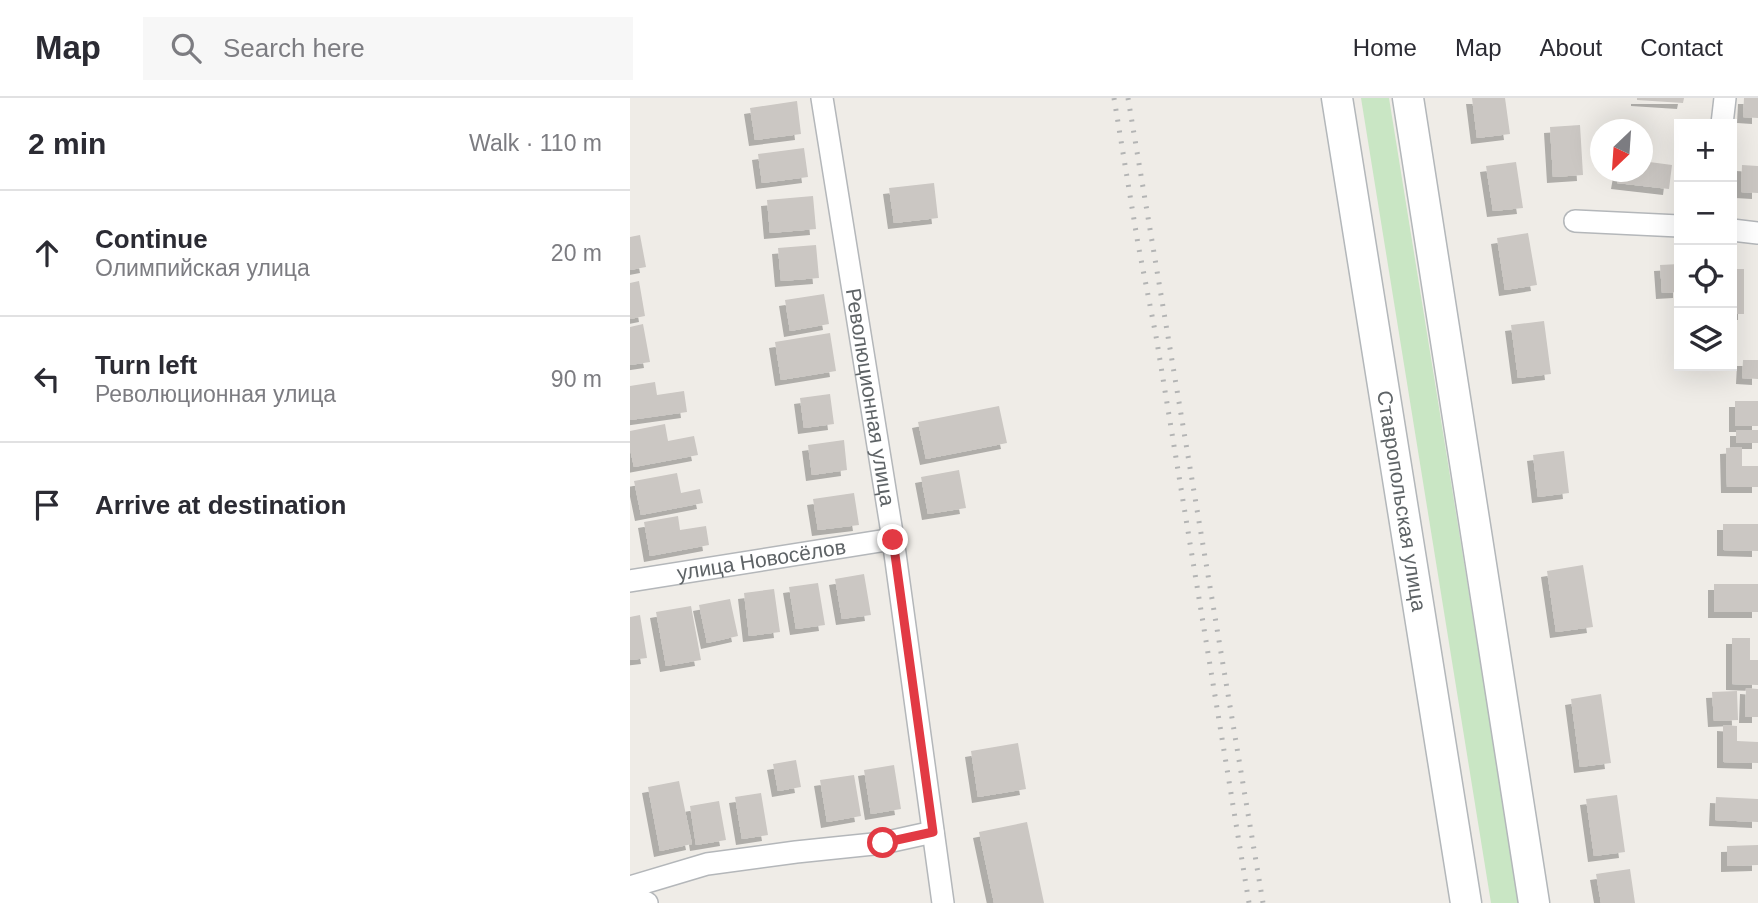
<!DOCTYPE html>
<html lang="en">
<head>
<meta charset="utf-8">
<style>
	body { margin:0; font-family:Helvetica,sans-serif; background:#f7f7f7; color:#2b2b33 }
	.controls { position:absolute; right:21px; top:21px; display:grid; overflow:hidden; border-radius:0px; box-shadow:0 7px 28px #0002 }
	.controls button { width:63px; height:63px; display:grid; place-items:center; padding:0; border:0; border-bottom:2px solid #e1e1e2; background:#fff; color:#2b2b33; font:35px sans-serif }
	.compass { position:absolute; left:960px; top:21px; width:63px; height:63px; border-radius:50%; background:#fff; box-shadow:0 7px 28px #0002; rotate:205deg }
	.stop { position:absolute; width:21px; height:21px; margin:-16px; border:5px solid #e23a44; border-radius:50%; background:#fff }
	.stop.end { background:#e23a44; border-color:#fff; box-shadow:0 2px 7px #0008 }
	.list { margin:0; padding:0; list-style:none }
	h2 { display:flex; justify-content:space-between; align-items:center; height:91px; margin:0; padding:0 28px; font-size:30px }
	h2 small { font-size:23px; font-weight:400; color:#7c7c81 }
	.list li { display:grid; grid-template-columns:46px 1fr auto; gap:21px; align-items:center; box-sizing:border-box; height:126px; padding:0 28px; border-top:2px solid #e1e1e2 }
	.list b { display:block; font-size:26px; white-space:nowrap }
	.list p { margin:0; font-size:23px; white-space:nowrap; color:#7c7c81 }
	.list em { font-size:23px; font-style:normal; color:#7c7c81 }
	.icon { flex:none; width:38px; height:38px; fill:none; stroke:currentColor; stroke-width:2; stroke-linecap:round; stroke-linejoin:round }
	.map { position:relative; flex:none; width:1128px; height:805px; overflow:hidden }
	header { display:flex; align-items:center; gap:42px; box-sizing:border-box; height:98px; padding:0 35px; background:#fff; border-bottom:2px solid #e1e1e2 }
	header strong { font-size:33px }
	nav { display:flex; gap:38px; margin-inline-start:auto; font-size:24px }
	.search { width:490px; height:63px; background:#f7f7f7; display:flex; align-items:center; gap:18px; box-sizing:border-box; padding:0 24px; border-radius:0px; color:#7c7c81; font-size:26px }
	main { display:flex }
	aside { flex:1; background:#fff }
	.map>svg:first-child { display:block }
</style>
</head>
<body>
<header>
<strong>Map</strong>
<div class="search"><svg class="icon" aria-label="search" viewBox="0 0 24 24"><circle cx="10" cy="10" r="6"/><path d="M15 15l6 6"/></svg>Search here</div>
<nav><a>Home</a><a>Map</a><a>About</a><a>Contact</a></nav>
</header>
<main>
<aside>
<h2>2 min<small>Walk · 110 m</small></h2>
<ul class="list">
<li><svg class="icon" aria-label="ahead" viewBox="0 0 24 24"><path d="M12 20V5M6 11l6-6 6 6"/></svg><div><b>Continue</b><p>Олимпийская улица</p></div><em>20 m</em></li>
<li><svg class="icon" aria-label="left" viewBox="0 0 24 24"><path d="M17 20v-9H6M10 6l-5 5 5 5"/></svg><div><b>Turn left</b><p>Революционная улица</p></div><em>90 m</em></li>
<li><svg class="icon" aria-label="arrive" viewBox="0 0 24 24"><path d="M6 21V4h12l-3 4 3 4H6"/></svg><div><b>Arrive at destination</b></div></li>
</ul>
</aside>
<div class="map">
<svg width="1128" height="805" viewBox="0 0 1128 805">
	<defs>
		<filter id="shadow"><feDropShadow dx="-6" dy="6" stdDeviation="0" flood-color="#0004"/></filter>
	</defs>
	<rect width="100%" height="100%" fill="#efece7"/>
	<path fill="#c9e6c4" d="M731,0H759L889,805H861Z"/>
	<path fill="#cbc7c3" filter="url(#shadow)" d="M842,0H875L880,36L847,40Z
		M1007,0H1054L1053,5L1007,2Z
		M1114,0H1128V20L1113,19Z
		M167,3L171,36L125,42L120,10Z
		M950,27L953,77L923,79L920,29Z
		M174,50L178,79L132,85L128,56Z
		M1012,63L1042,67L1039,91L987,85L989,74H1012Z
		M886,64L893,110L863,113L856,68Z
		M1112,67L1128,68V95L1111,94Z
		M304,85L308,120L264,125L259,90Z
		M183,98L186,131L140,135L137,102Z
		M898,135L907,187L875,192L867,140Z
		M10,137L16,169L0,172V139Z
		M186,147L189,180L151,183L148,150Z
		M1049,166V194L1032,195L1030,167Z
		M1102,171H1114V216H1102Z
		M9,183L15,218L0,221V185Z
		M194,196L199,226L160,233L155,202Z
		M914,223L921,276L888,280L881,227Z
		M13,226L20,264L0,267V229Z
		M200,235L206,273L151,282L145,244Z
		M1113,262H1128V281L1112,280Z
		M25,284L27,297L54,293L57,314L0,322V288Z
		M200,296L204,326L174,330L170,300Z
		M1105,303H1128V328H1105Z
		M369,308L377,345L296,361L288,324Z
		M35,326L38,343L64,338L68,357L4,369L0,351V333Z
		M1106,332H1128V345H1106Z
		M214,342L217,372L182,377L178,347Z
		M1112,349V368H1128V389H1097L1096,350Z
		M934,353L939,395L908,399L903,357Z
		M329,372L336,410L298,416L291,379Z
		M47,375L51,395L70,391L73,405L11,417L4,383Z
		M224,395L229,427L188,432L183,401Z
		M48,418L50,432L76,428L79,447L20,458L14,424Z
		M1093,426H1128V453L1093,452Z
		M953,467L963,529L926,534L917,473Z
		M234,476L241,517L212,521L205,481Z
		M188,485L195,527L166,531L159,489Z
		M1084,486H1128V514H1084Z
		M144,491L150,534L119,538L114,495Z
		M100,501L108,538L77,545L69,507Z
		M61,508L71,562L36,568L26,514Z
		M10,517L17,560L0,562V519Z
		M1102,540H1120V562H1128V587L1102,586Z
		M1116,590L1128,591V619H1115Z
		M1107,593L1108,622L1084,623L1082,594Z
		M971,596L981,665L950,669L941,601Z
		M1093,627L1107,628V643L1128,644V665L1093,664Z
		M388,645L396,691L348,699L341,653Z
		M166,662L171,689L148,693L143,666Z
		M264,667L271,711L241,716L234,672Z
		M224,677L231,718L197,724L190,682Z
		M49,683L62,746L30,753L18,689Z
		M131,695L138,737L112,741L105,699Z
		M987,697L995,754L964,758L956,701Z
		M1086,699L1128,701V724L1085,722Z
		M89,703L96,742L66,747L60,708Z
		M397,724L414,805H364L349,734Z
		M1128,747V767L1097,768V748Z
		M1000,771L1005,805H971L966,776Z"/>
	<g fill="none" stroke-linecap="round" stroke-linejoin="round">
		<defs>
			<g id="street">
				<path id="s1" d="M192,0L263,441L313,805"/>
				<path d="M1092,26L1095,0"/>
				<path d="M945,123L1049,128"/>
				<path d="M1102,132L1128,135"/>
				<path id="s2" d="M0,483L263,441"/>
				<path d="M0,789L77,766L166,754L253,745L303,734"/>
				<path d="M0,797L17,805"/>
			</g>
			<g id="secondary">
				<path id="s3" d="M707,0L836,805"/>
				<path d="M778,0L904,805"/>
			</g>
		</defs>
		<use href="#street" stroke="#b4b7ba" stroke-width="24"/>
		<use href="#secondary" stroke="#b3b7ba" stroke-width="33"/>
		<use href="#street" stroke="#fff" stroke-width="21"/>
		<use href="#secondary" stroke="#fff" stroke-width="30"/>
		<path stroke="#b3b4b4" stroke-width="5" stroke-dasharray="2 9" stroke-linecap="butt" d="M484,0L508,146L526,238L619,805
			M498,0L633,805"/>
	</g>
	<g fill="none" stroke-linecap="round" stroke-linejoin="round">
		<path stroke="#e23a44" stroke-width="9" d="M253,745L303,734L263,442"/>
	</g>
	<g text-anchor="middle" stroke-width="5" stroke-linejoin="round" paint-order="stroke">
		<g font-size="21" fill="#5e6366" stroke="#fff">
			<text dy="7" stroke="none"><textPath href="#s1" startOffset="303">Революционная улица</textPath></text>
			<text dy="7" stroke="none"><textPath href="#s3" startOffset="408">Ставропольская улица</textPath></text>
			<text dy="7" stroke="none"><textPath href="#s2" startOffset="133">улица Новосёлов</textPath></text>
		</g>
	</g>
</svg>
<div class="controls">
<button>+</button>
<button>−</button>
<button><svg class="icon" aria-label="locate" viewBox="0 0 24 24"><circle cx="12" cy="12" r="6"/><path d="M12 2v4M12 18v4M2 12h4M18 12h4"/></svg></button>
<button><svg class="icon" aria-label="layers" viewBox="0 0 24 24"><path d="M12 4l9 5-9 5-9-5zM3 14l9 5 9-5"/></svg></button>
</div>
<svg class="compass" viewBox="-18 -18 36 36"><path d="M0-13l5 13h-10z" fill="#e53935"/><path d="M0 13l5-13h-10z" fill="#7c7c81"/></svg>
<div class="stop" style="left:253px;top:745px"></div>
<div class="stop end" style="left:263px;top:442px"></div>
</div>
</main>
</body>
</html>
